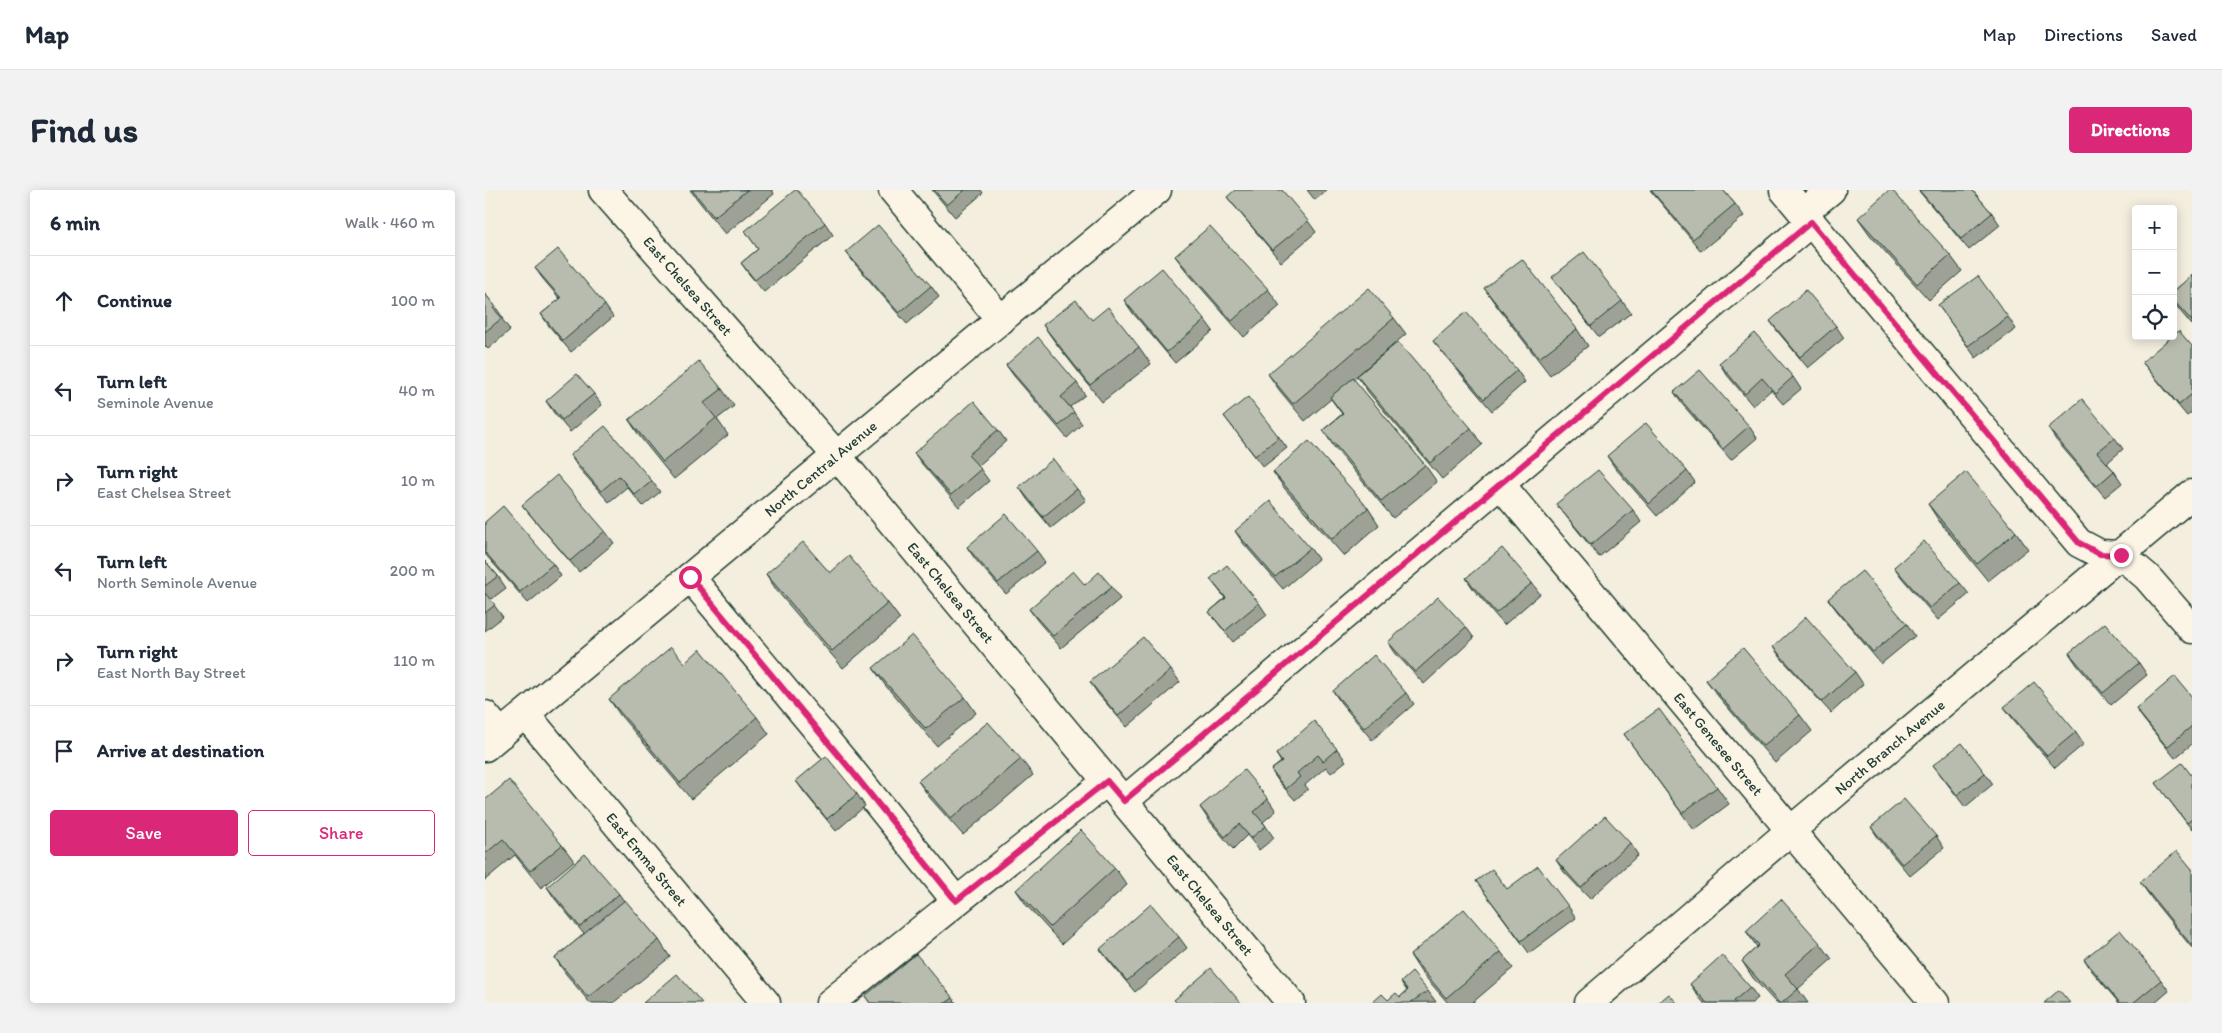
<!DOCTYPE html>
<html lang="en">
<head>
<meta charset="utf-8">
<style>
	body { margin:0; font-family:Itim,sans-serif; background:#f2f2f3; color:#1f2937 }
	.controls { position:absolute; right:15px; top:15px; display:grid; overflow:hidden; border-radius:5px; box-shadow:0 2px 12px #0003 }
	.controls button { width:45px; height:45px; display:grid; place-items:center; padding:0; border:0; border-bottom:1px solid #e0e1e3; background:#fff; color:#1f2937; font:25px sans-serif }
	.stop { position:absolute; width:15px; height:15px; margin:-11px; border:4px solid #db2777; border-radius:50%; background:#fff }
	.stop.end { background:#db2777; border-color:#fff; box-shadow:0 1px 5px #0008 }
	.list { margin:0; padding:0; list-style:none }
	h2 { display:flex; justify-content:space-between; align-items:center; height:65px; margin:0; padding:0 20px; font-size:21px }
	h2 small { font-size:16px; font-weight:400; color:#747a83 }
	.list li { display:grid; grid-template-columns:32px 1fr auto; gap:15px; align-items:center; box-sizing:border-box; height:90px; padding:0 20px; border-top:1px solid #e0e1e3 }
	.list b { display:block; font-size:19px; white-space:nowrap }
	.list p { margin:0; font-size:16px; white-space:nowrap; color:#747a83 }
	.list em { font-size:16px; font-style:normal; color:#747a83 }
	.actions { display:flex; gap:10px; padding:15px 20px }
	.actions a { flex:1; padding:11px 0; border:1px solid #db2777; border-radius:5px; text-align:center; font-size:18px; color:#db2777 }
	.actions .main { background:#db2777; color:#fff }
	.icon { flex:none; width:28px; height:28px; fill:none; stroke:currentColor; stroke-width:2; stroke-linecap:round; stroke-linejoin:round }
	.map { position:relative; flex:none; width:1707px; height:813px; overflow:hidden; border-radius:5px }
	header { display:flex; align-items:center; gap:30px; box-sizing:border-box; height:70px; padding:0 25px; background:#fff; border-bottom:1px solid #e0e1e3 }
	header strong { font-size:24px }
	nav { display:flex; gap:28px; margin-inline-start:auto; font-size:18px }
	.intro { display:flex; align-items:center; justify-content:space-between; box-sizing:border-box; height:120px; padding:0 30px }
	h1 { margin:0; font-size:35px }
	.button { padding:12px 22px; border-radius:5px; background:#db2777; color:#fff; font-size:18px; font-weight:700 }
	main { display:flex; gap:30px; padding:0 30px }
	aside { flex:1; background:#fff; border-radius:5px; box-shadow:0 2px 12px #0003 }
	.map>svg:first-child { display:block }
</style>
</head>
<body>
<header>
<strong>Map</strong>
<nav><a>Map</a><a>Directions</a><a>Saved</a></nav>
</header>
<div class="intro"><h1>Find us</h1><a class="button">Directions</a></div>
<main>
<aside>
<h2>6 min<small>Walk · 460 m</small></h2>
<ul class="list">
<li><svg class="icon" aria-label="ahead" viewBox="0 0 24 24"><path d="M12 20V5M6 11l6-6 6 6"/></svg><div><b>Continue</b></div><em>100 m</em></li>
<li><svg class="icon" aria-label="left" viewBox="0 0 24 24"><path d="M17 20v-9H6M10 6l-5 5 5 5"/></svg><div><b>Turn left</b><p>Seminole Avenue</p></div><em>40 m</em></li>
<li><svg class="icon" aria-label="right" viewBox="0 0 24 24"><path d="M7 20v-9h11M14 6l5 5-5 5"/></svg><div><b>Turn right</b><p>East Chelsea Street</p></div><em>10 m</em></li>
<li><svg class="icon" aria-label="left" viewBox="0 0 24 24"><path d="M17 20v-9H6M10 6l-5 5 5 5"/></svg><div><b>Turn left</b><p>North Seminole Avenue</p></div><em>200 m</em></li>
<li><svg class="icon" aria-label="right" viewBox="0 0 24 24"><path d="M7 20v-9h11M14 6l5 5-5 5"/></svg><div><b>Turn right</b><p>East North Bay Street</p></div><em>110 m</em></li>
<li><svg class="icon" aria-label="arrive" viewBox="0 0 24 24"><path d="M6 21V4h12l-3 4 3 4H6"/></svg><div><b>Arrive at destination</b></div></li>
</ul>
<div class="actions"><a class="main">Save</a><a>Share</a></div>
</aside>
<div class="map">
<svg width="1707" height="813" viewBox="0 0 1707 813">
	<rect width="100%" height="100%" fill="#f3eede"/>
	<filter id="ink" filterUnits="userSpaceOnUse"><feTurbulence type="fractalNoise" baseFrequency=".02" numOctaves="2"/><feDisplacementMap in="SourceGraphic" scale="10" xChannelSelector="R" yChannelSelector="G"/><feConvolveMatrix kernelMatrix="1 2 1 2 8 2 1 2 1" color-interpolation-filters="sRGB"/></filter>
	<g filter="url(#ink)">
		<g fill="none" stroke-linecap="round" stroke-linejoin="round">
			<defs>
				<g id="minor">
					<path id="s1" d="M118,0L352,266L806,813"/>
					<path d="M408,0L516,130"/>
					<path d="M1299,0L1594,353L1615,364L1636,365L1662,387L1707,439"/>
					<path d="M1318,23L1346,0"/>
					<path id="s2" d="M1016,295L1450,813"/>
					<path d="M205,387L365,579L471,711"/>
					<path d="M0,525L16,544"/>
					<path id="s3" d="M41,525L281,813"/>
					<path id="s4" d="M0,557L672,0"/>
					<path d="M639,611L1326,32"/>
					<path d="M345,813L622,591"/>
					<path id="s5" d="M1104,813L1305,641L1707,304"/>
				</g>
			</defs>
			<use href="#minor" stroke="#1f3d34" stroke-width="31"/>
			<use href="#minor" stroke="#fcf5e5" stroke-width="28"/>
		</g>
		<path fill="#9ea296" stroke="#1f3d34" d="M205,0H287L289,4L240,44Z
			M447,0H496L498,3L470,27Z
			M822,0H842L830,10Z
			M1165,0H1238L1250,14L1259,26L1216,61Z
			M1433,0H1487L1507,23L1515,35L1484,60Z
			M742,7L823,31L831,42L796,72L751,18Z
			M1373,28L1465,65L1477,81L1444,110L1385,45Z
			M340,33L348,45L279,102L264,84L256,73L273,59L260,41Z
			M361,62L446,96L454,107L422,134L370,74Z
			M690,66L783,99L795,116L759,147L702,82Z
			M50,78L120,115L128,127L86,162L64,136L56,124L75,109L58,89Z
			M1707,85V135L1696,122L1688,111V102Z
			M1067,87L1137,111L1146,123L1114,147L1076,99Z
			M999,98L1092,139L1103,156L1065,185L1011,115Z
			M0,104L10,116L18,128L17,129L25,140L3,159L0,156Z
			M639,110L720,130L728,141L690,173L647,122Z
			M1453,115L1523,127L1531,139L1491,168Z
			M909,128L921,144L868,189L940,275L952,292L908,328L849,257L838,240L857,224L846,209L820,231L795,201L783,184Z
			M1285,131L1351,136L1359,148L1323,178L1293,142Z
			M558,135L654,157L666,174L617,212L570,152Z
			M948,151L1032,180L1040,192L1007,221L957,162Z
			M1707,156V222L1702,226L1666,183L1657,172Z
			M1234,173L1308,187L1316,199L1298,214L1286,200L1268,216L1242,185Z
			M521,175L592,193L600,205L585,217L597,234L582,248L529,186Z
			M872,186L986,238L997,255L957,289L884,203Z
			M237,199L249,216L232,229L243,245L189,289L155,247L144,230Z
			M1189,202L1264,236L1272,248L1246,270L1197,214Z
			M109,204L117,215L85,242L69,223L61,211Z
			M739,226L794,247L802,258L778,277Z
			M1563,238L1630,248L1638,259L1622,273L1629,281L1637,293L1620,307L1571,250Z
			M513,240L521,251L493,276L504,291L474,317L437,274L429,263Z
			M85,265L167,291L175,302L158,316L142,297L124,312L93,277Z
			M1122,266L1202,281L1210,292L1172,326L1130,278Z
			M788,282L883,318L894,335L859,366L800,299Z
			M534,297L592,299L601,310L566,338L542,309Z
			M1071,314L1148,320L1156,332L1114,367L1080,325Z
			M1443,314L1531,342L1543,359L1503,391L1454,331Z
			M37,315L120,341L129,353L94,382L46,326Z
			M0,332L68,374L76,386L43,413L0,364Z
			M750,341L825,358L833,369L798,399L758,353Z
			M482,357L552,361L560,372L521,404L490,369Z
			M0,371L13,386L21,398L5,410L18,427L0,441Z
			M1409,377L1475,393L1484,404L1453,430L1417,388Z
			M281,384L403,413L415,429L358,478L292,401Z
			M981,388L1047,393L1055,404L1019,435L989,400Z
			M725,389L774,413L782,425L748,452L724,422L740,408Z
			M600,395L627,397L635,409L576,458L552,430L544,419Z
			M1343,409L1422,434L1430,446L1396,474L1352,421Z
			M981,437L989,448L939,494L911,464L903,452Z
			M1288,457L1370,482L1378,494L1346,523L1296,468Z
			M1584,463L1654,473L1662,485L1626,515L1592,475Z
			M200,473L272,527L284,544L206,609L135,525L124,509Z
			M388,478L480,507L491,523L452,556L400,495Z
			M686,480L695,492L642,537L613,504L605,492Z
			M1221,490L1315,525L1327,541L1290,573L1233,506Z
			M848,501L921,503L929,514L887,550L856,513Z
			M1707,507V554L1690,568L1659,530L1651,519Z
			M1519,517L1591,542L1599,554L1570,578L1528,529Z
			M1139,544L1232,597L1244,614L1209,640Z
			M852,559L861,571L846,583L841,577L820,595L823,599L810,610L794,592L786,580L796,572L791,564Z
			M536,569L548,585L478,645L445,608L433,591Z
			M1448,575L1500,583L1508,594L1480,617Z
			M1707,586V640L1671,593Z
			M311,591L372,604L380,616L351,641L319,602Z
			M783,609L791,621L778,632L789,648L774,660L762,645L748,659L723,629L715,617Z
			M0,610L77,655L89,671L56,698L30,665L0,690Z
			M1386,637L1451,646L1459,658L1425,686L1394,649Z
			M1145,653L1153,665L1105,709L1079,682L1071,670Z
			M630,678L642,695L577,754L542,716L531,700Z
			M1707,679V758L1667,709L1655,692Z
			M991,691L1083,716L1091,728L1044,763Z
			M62,697L134,704L139,711L174,750L185,767L128,813H105L81,784L70,768L99,744L70,709Z
			M1261,741L1335,753L1347,769L1313,799L1323,813H1291L1268,788L1257,771L1272,757Z
			M694,747L702,758L650,802L623,770L615,759Z
			M1016,762L1028,778L987,813H963L936,782L925,765Z
			M1599,769L1676,790L1684,801L1670,813H1634L1607,781Z
			M916,792L943,801L951,812L887,813L915,807L922,801Z
			M1205,794L1265,797L1273,808L1267,813H1219L1213,806Z
			M380,806L468,808L471,813H385Z"/>
		<path fill="#b8bcae" stroke="#1f3d34" d="M207,0H262L229,27Z
			M310,0H312L340,33L270,90L256,73L273,59L260,41Z
			M449,0H480L462,15Z
			M750,0H797L823,31L787,60L742,7Z
			M1166,0H1238L1250,14L1208,49Z
			M1404,0H1407L1465,65L1432,94L1373,28Z
			M1434,0H1487L1507,23L1476,49Z
			M393,35L446,96L414,123L361,62Z
			M725,36L783,99L747,131L690,66Z
			M73,59L120,115L78,151L56,124L76,108L50,78Z
			M1099,62L1137,111L1106,136L1067,87Z
			M1037,69L1092,139L1054,168L999,98Z
			M677,78L720,130L682,162L639,110Z
			M1707,85V131L1688,110V102Z
			M1493,86L1523,127L1483,156L1453,115Z
			M884,98L909,128L808,214L783,184Z
			M1321,100L1351,136L1315,167L1285,131Z
			M0,104L10,116L8,118L17,128L0,142Z
			M591,110L607,130L623,117L654,157L605,195L558,135Z
			M981,122L1032,180L999,209L948,151Z
			M1694,141L1707,156V204L1694,215L1657,172L1687,146H1688V145Z
			M1270,143L1308,187L1290,203L1277,188L1260,204L1234,173Z
			M553,147L592,193L576,207L589,222L574,236L521,175Z
			M913,152L986,238L945,273L872,186Z
			M214,171L237,199L219,213L231,228L178,272L144,230Z
			M1215,180L1264,236L1238,259L1189,202Z
			M92,184L109,204L77,230L61,211Z
			M868,188L940,275L896,311L838,240L858,224L845,207Z
			M763,207L794,247L770,266L739,226Z
			M1597,209L1630,248L1612,262L1629,281L1612,296L1563,238Z
			M489,211L513,240L483,265L496,279L466,305L429,263Z
			M1161,233L1202,281L1164,314L1122,266Z
			M120,236L167,291L150,305L134,286L116,301L85,265Z
			M824,251L883,318L847,349L788,282Z
			M568,269L592,299L558,327L534,297Z
			M1113,280L1148,320L1106,355L1071,314Z
			M1481,282L1531,342L1492,374L1443,314Z
			M72,285L120,341L85,371L37,315Z
			M785,311L825,358L790,387L750,341Z
			M18,316L68,374L35,402L0,362V332Z
			M521,324L552,361L513,393L482,357Z
			M1439,351L1475,393L1445,418L1409,377Z
			M318,352L345,383L364,366L403,413L347,461L281,384Z
			M1017,358L1047,393L1011,423L981,388Z
			M0,371L13,386L0,396Z
			M742,375L774,413L740,441L724,422L741,408L725,389Z
			M588,381L600,395L614,382L627,397L568,446L544,419Z
			M1377,381L1422,434L1388,462L1343,409Z
			M0,403L10,415L0,423Z
			M953,407L981,437L930,482L903,452Z
			M1321,427L1370,482L1337,512L1288,457Z
			M1620,433L1654,473L1618,503L1584,463Z
			M427,445L480,507L441,539L388,478Z
			M658,447L686,480L633,526L605,492Z
			M186,457L200,473L215,459L272,527L195,593L124,509Z
			M1258,458L1315,525L1278,556L1221,490Z
			M889,465L921,503L879,538L848,501Z
			M1690,486L1707,507V536L1682,557L1651,519Z
			M1549,492L1591,542L1562,566L1519,517Z
			M1174,519L1232,597L1197,623L1139,544Z
			M829,531L852,559L838,571L833,565L812,583L815,587L801,599L786,580L797,572L791,564Z
			M503,532L536,569L466,629L433,591Z
			M1477,553L1500,583L1472,605L1448,575Z
			M341,566L372,604L342,629L311,591Z
			M1697,573L1707,586V629L1702,633L1671,593Z
			M759,580L783,609L769,622L781,636L766,648L754,634L740,647L715,617Z
			M24,590L77,655L45,681L18,649L0,664V610Z
			M1419,609L1451,646L1417,674L1386,637Z
			M1120,626L1145,653L1096,698L1071,670Z
			M596,640L630,678L565,737L531,700Z
			M1692,661L1707,679V756L1655,692Z
			M100,664L134,704L95,737L62,697Z
			M1053,676L1083,716L1036,751L991,691L1007,679L1022,699Z
			M1296,709L1335,753L1300,784L1313,799L1297,813H1294L1257,771L1274,755L1261,741Z
			M140,710L174,750L103,807L70,768Z
			M666,714L694,747L642,791L615,759Z
			M979,719L1016,762L961,808L925,765Z
			M1635,740L1676,790L1648,813H1635L1599,769Z
			M431,764L468,808L461,813H385L380,806Z
			M1237,765L1265,797L1249,811L1251,813H1222L1205,794Z
			M726,778L756,813H692L689,810Z
			M927,782L943,801L925,813H887L897,804L903,810L911,803L915,807L923,800L916,792Z
			M192,784L217,813H158Z
			M1574,800L1585,813H1559Z
			M1184,804L1192,813H1173Z"/>
	</g>
	<g fill="none" stroke-linecap="round" stroke-linejoin="round" filter="url(#ink)">
		<path stroke="#db2777" stroke-width="6" d="M205,387L365,579L471,711L622,591L639,611L1326,32L1594,353L1615,364L1636,365"/>
	</g>
	<g text-anchor="middle" stroke-width="4" stroke-linejoin="round" paint-order="stroke">
		<g font-size="15" fill="#1f3d34" stroke="#fcf5e5">
			<text dy="5" stroke="none"><textPath href="#s1" startOffset="128">East Chelsea Street</textPath></text>
			<text dy="5" stroke="none"><textPath href="#s4" startOffset="436">North Central Avenue</textPath></text>
			<text dy="5" stroke="none"><textPath href="#s1" startOffset="532">East Chelsea Street</textPath></text>
			<text dy="5" stroke="none"><textPath href="#s2" startOffset="338">East Genesee Street</textPath></text>
			<text dy="5" stroke="none"><textPath href="#s5" startOffset="395">North Branch Avenue</textPath></text>
			<text dy="5" stroke="none"><textPath href="#s3" startOffset="188">East Emma Street</textPath></text>
			<text dy="5" stroke="none"><textPath href="#s1" startOffset="938">East Chelsea Street</textPath></text>
		</g>
	</g>
</svg>
<div class="controls">
<button>+</button>
<button>−</button>
<button><svg class="icon" aria-label="locate" viewBox="0 0 24 24"><circle cx="12" cy="12" r="6"/><path d="M12 2v4M12 18v4M2 12h4M18 12h4"/></svg></button>
</div>
<div class="stop" style="left:205px;top:387px"></div>
<div class="stop end" style="left:1636px;top:365px"></div>
</div>
</main>
</body>
</html>
